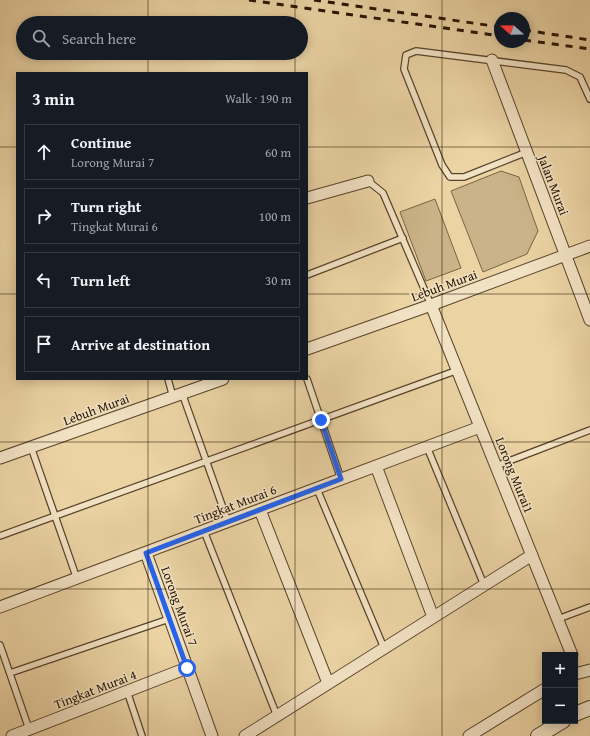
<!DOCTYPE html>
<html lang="en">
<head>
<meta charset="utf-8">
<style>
	body { margin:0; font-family:"Gentium Book Plus",serif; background:#20242c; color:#f1f3f6 }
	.controls { position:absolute; right:12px; bottom:12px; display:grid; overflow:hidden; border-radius:0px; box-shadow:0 2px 10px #0003 }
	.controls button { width:36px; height:36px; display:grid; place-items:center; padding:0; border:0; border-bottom:1px solid #363941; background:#171b24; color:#f1f3f6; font:20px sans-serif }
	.compass { position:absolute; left:494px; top:12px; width:36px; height:36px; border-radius:50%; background:#171b24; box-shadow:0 2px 10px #0003; rotate:290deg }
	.stop { position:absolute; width:12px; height:12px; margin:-9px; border:3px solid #2563eb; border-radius:50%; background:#fff }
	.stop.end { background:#2563eb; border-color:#fff; box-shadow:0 1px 4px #0008 }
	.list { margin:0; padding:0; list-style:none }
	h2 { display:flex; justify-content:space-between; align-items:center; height:52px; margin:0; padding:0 16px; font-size:17px }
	h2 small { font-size:13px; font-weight:400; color:#9ea1a6 }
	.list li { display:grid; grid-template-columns:26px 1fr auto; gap:12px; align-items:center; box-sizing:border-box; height:56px; margin:0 8px 8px; padding:0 8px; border:1px solid #363941; border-radius:0px }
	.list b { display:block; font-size:15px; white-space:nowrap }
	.list p { margin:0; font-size:13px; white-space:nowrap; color:#9ea1a6 }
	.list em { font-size:13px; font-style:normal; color:#9ea1a6 }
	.icon { flex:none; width:22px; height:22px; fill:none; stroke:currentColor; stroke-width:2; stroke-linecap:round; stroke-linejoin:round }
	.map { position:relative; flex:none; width:590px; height:736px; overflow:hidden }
	.search { position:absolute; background:#171b24; box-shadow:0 2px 10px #0003; left:16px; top:16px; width:292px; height:44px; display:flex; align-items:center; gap:10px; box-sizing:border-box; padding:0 14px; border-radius:22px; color:#9ea1a6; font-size:15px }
	.panel { position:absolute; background:#171b24; box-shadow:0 2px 10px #0003; left:16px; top:72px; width:292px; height:308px; border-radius:0px }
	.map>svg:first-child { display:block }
</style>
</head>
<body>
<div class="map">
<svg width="590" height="736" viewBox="0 0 590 736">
	<rect width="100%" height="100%" fill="#ebd3a4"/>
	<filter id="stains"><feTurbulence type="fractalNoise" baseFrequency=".005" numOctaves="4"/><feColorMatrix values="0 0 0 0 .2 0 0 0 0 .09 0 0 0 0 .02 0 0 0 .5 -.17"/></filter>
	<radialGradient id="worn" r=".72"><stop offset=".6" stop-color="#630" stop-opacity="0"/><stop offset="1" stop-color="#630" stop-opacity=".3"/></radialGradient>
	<path fill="#cab388" stroke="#786444" d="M501,171L519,177L538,231L527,254L483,272L451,191Z
		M435,199L461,268L426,281L400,212Z"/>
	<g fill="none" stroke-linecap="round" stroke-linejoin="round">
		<defs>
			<path id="service" d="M527,152L464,177H450L442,165L404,69L406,55L416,51L566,70L580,77L590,99
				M368,181L383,193L431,305
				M307,275L403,238
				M168,379L173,397
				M307,379L341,479
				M182,393L228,522
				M31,447L77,579
				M427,447L484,585
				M496,466L590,430
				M317,489L384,648
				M204,531L277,716
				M0,536L458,370
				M558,619L590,607
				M0,645L29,729
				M10,673L169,619
				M127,691L142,736"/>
			<path id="minor" d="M492,60L590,320
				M307,198L368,181
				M431,305L572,655
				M307,349L431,305L590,246
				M0,458L223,379
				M376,466L433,617
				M260,510L328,683
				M146,553L212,736
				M0,607L480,427
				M575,674L590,670
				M12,736L187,668
				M245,736L532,555
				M469,736L545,689"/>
			<path id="tertiary" d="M575,714L590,708
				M538,736L563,721"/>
		</defs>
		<use href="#service" stroke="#584429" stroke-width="8"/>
		<use href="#minor" stroke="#584429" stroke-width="13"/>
		<use href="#tertiary" stroke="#584429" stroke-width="16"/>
		<use href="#service" stroke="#f2e2c4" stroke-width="5.5"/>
		<use href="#minor" stroke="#f2e2c4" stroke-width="11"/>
		<use href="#tertiary" stroke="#f2e2c4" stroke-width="14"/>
		<path stroke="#271500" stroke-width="3" stroke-dasharray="7 7" stroke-linecap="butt" d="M249,0L500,36
			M314,0L500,27
			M524,30L590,40
			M524,40L590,49"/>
	</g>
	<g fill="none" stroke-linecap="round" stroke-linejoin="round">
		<path stroke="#2563eb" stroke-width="5" d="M187,668L146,553L341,479L321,420"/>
	</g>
	<path fill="none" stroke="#271500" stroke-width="1" stroke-opacity="0.55" d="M148,0V23M295,0V23M442,0V736M148,53V73M295,53V73M0,147H17M307,147H590M0,294H17M307,294H590M148,379V736M295,379V736M0,442H590M0,589H590"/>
	<g text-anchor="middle" stroke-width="3" stroke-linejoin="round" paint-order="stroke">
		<g font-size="13" fill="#271500" stroke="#f2e2c4">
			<text transform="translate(554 185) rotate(69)" y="5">Jalan Murai</text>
			<text transform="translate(444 285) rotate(-20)" y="5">Lebuh Murai</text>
			<text transform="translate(96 409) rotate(-20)" y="5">Lebuh Murai</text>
			<text transform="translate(515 475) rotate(68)" y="5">Lorong Murai1</text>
			<text transform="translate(235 504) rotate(-21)" y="5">Tingkat Murai 6</text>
			<text transform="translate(180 606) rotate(70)" y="5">Lorong Murai 7</text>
			<text transform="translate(95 689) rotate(-21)" y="5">Tingkat Murai 4</text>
		</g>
	</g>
	<rect width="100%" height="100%" filter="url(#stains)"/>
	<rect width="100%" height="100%" fill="url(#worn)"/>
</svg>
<div class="controls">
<button>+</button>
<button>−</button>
</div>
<svg class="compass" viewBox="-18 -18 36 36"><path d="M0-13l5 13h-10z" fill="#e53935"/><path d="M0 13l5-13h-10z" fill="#9ea1a6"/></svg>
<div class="stop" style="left:187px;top:668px"></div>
<div class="stop end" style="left:321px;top:420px"></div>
<div class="search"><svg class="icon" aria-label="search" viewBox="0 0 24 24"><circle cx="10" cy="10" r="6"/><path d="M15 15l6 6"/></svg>Search here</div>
<section class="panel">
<h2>3 min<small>Walk · 190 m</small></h2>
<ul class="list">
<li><svg class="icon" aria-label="ahead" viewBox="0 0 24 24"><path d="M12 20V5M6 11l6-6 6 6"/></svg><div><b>Continue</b><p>Lorong Murai 7</p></div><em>60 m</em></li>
<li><svg class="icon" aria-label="right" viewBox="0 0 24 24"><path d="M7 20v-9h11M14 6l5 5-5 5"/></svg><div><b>Turn right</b><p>Tingkat Murai 6</p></div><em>100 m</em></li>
<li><svg class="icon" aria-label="left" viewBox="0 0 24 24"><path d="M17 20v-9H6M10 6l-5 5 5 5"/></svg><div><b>Turn left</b></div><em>30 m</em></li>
<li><svg class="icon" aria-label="arrive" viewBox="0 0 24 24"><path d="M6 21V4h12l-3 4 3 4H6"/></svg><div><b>Arrive at destination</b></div></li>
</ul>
</section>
</div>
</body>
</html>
